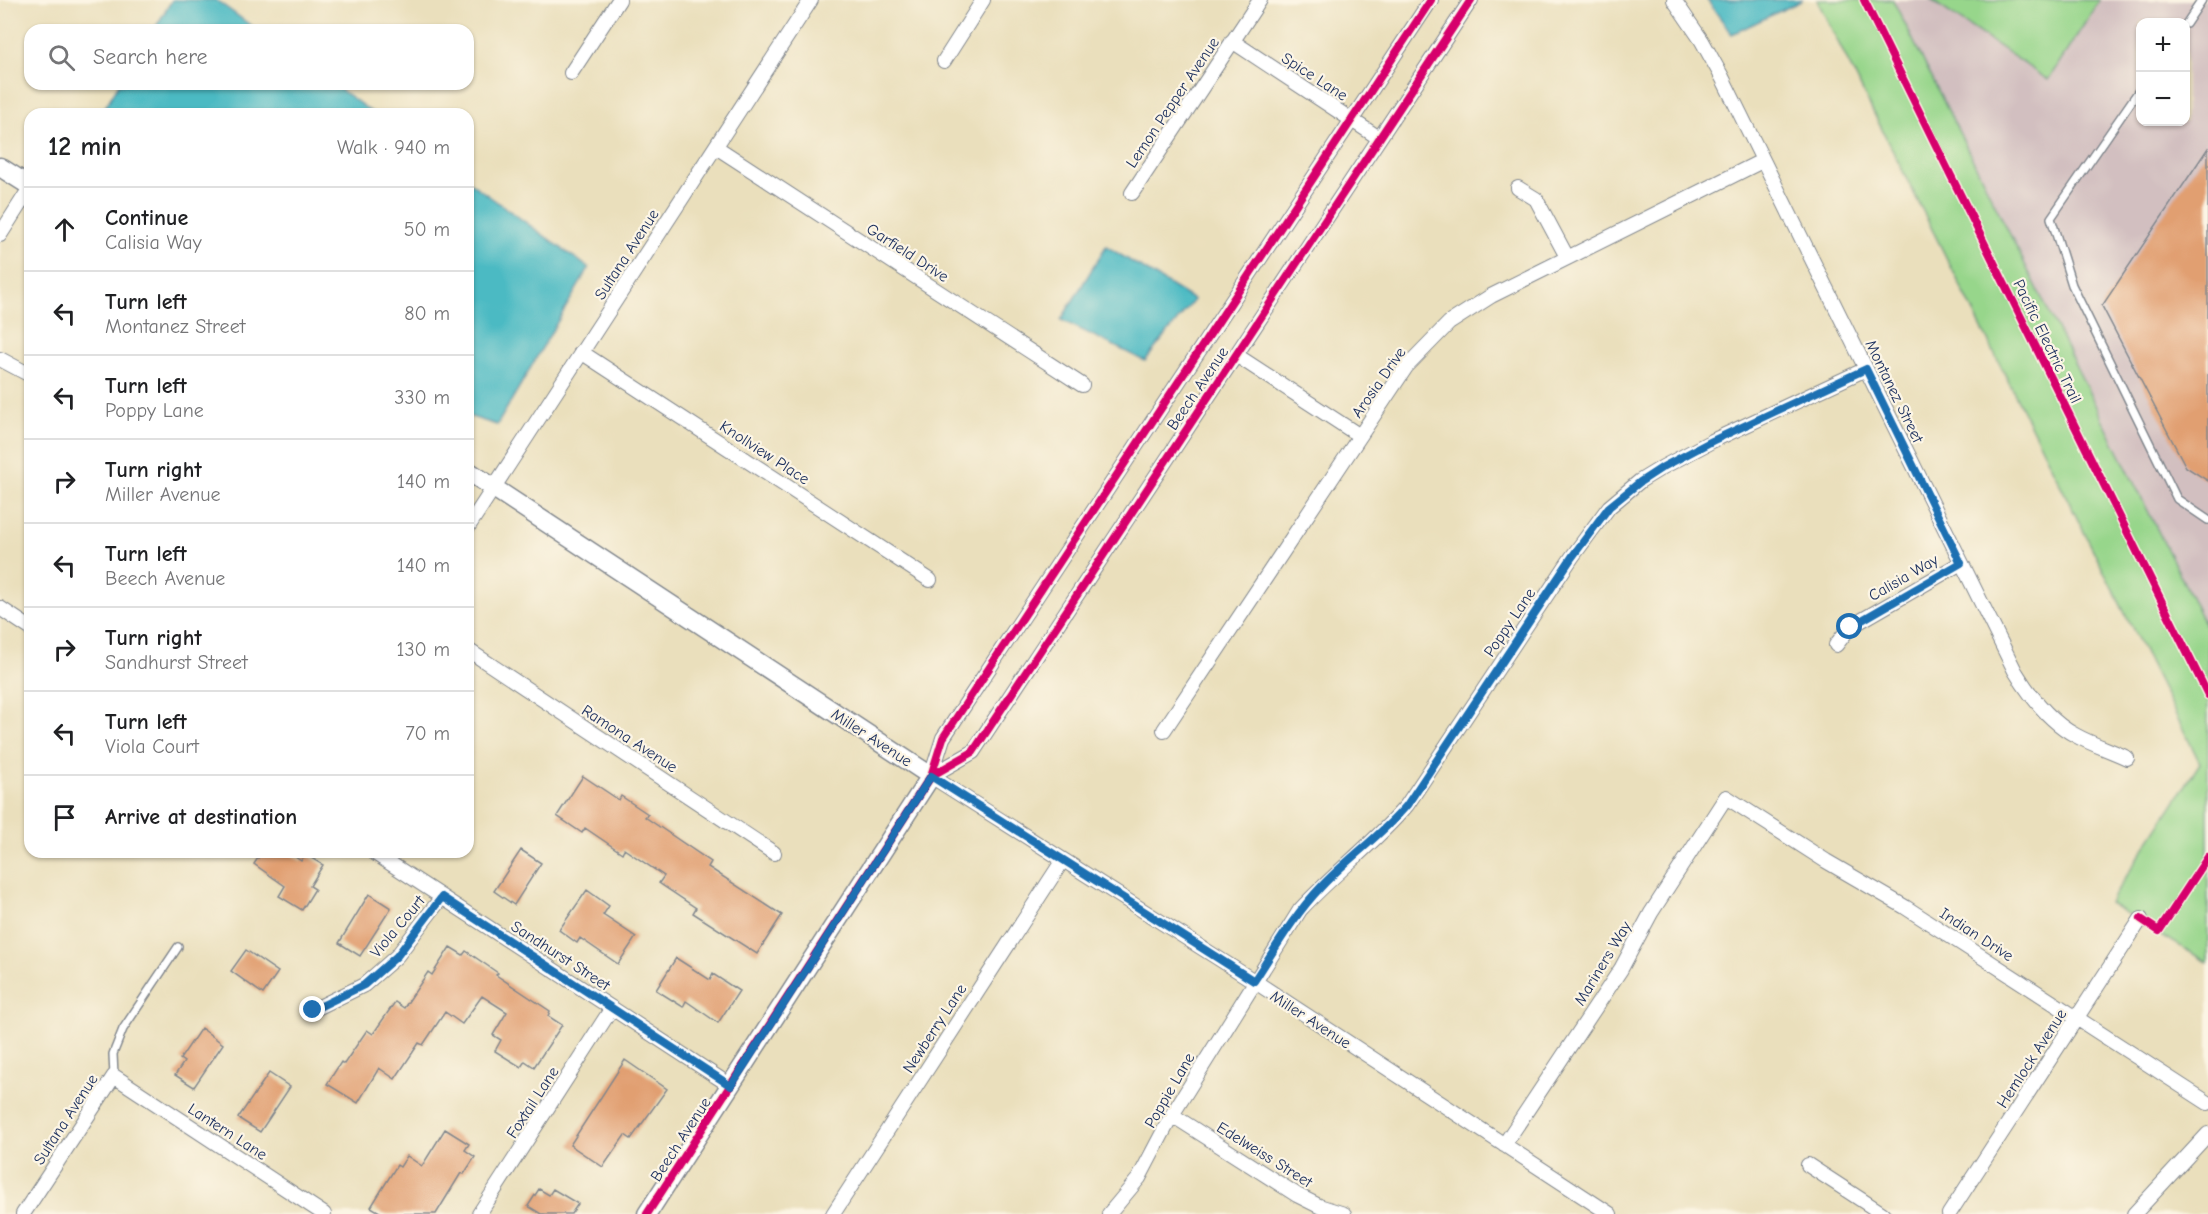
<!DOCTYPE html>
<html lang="en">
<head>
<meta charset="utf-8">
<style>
	body { margin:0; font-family:"Comic Neue",sans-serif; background:#f2f2f2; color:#202124 }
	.controls { position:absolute; right:18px; top:18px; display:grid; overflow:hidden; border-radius:12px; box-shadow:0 2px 4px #0004 }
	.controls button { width:54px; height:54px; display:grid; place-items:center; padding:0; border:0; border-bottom:2px solid #e0e0e0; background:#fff; color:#202124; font:30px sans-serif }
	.stop { position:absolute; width:18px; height:18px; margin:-14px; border:4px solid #1f6fb2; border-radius:50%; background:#fff }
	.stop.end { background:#1f6fb2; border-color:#fff; box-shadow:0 2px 6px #0008 }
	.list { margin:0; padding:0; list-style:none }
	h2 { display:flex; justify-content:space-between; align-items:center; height:78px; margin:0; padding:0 24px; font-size:26px }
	h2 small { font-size:20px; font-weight:400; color:#757577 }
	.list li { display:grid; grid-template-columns:39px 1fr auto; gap:18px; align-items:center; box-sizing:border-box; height:84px; padding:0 24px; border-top:2px solid #e0e0e0 }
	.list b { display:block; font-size:22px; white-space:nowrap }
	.list p { margin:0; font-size:20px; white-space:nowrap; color:#757577 }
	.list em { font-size:20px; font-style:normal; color:#757577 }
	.icon { flex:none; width:33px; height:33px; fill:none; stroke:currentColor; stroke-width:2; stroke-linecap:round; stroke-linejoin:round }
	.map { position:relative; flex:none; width:2208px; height:1214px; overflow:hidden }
	.search { position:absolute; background:#fff; box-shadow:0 2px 4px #0004; left:24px; top:24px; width:450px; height:66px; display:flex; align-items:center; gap:15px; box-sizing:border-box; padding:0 21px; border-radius:18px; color:#757577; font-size:22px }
	.panel { position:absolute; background:#fff; box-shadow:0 2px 4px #0004; left:24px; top:108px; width:450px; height:750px; border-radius:18px }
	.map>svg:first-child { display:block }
</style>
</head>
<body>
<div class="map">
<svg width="2208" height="1214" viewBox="0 0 2208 1214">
	<rect width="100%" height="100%" fill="#fcf5e5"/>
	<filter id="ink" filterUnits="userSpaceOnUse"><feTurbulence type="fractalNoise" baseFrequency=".0167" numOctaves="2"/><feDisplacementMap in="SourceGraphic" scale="12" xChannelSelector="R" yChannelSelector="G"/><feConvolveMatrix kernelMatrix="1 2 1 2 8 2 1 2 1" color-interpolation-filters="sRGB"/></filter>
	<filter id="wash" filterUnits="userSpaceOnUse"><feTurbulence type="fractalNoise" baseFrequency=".008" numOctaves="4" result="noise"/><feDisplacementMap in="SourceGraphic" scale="24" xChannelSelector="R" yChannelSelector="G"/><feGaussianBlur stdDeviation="1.35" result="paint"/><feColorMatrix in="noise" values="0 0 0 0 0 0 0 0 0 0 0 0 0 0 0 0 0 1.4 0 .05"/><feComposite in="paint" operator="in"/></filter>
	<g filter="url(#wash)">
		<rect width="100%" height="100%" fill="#eadfbc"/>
		<path fill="#d2bfc0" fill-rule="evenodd" d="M1893,0H1931L2048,80L2100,0H2208V631ZM2140,22H2186V122H2140Z"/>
		<path fill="#97d68b" stroke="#598274" stroke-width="1.5" d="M1817,0H1893L2208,631V963L2109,903L2200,763Z
			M1931,0H2100L2048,80Z"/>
		<path fill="#4bbac3" stroke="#337490" stroke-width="1.5" d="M172,0H216L257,30H154Z
			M1707,0H1803L1732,34Z
			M119,84H333L374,114H101Z
			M468,181L589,268L497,425L468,416Z
			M1106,246L1194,300L1145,361L1061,320Z"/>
		<g id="blocks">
			<path fill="#e19f71" d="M2208,148V481L2186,467L2102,306Z
				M583,776L619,800L621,796L648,814L645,817L711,862L708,867L782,915L757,954L693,913L696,908L659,883L664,876L624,849L622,853L585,828L582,833L557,816Z
				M521,850L541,863L514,905L494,891Z
				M262,852H288L301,861L305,854L323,865L310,886L315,889L302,910L279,896L285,886L254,864Z
				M587,890L609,906L603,915L636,937L618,964L580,938L577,943L559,930Z
				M369,894L391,908L360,956L339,943Z
				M450,947L463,955L466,951L498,973L496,975L550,1011L548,1016L562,1025L534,1067L525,1061L521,1067L495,1051L501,1040L493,1035L507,1012L482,996L462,1024L445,1012L423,1045L419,1043L395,1079L379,1068L358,1103L327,1084L341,1062L344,1064L367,1030L373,1034L395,1002L404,1008L428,972L432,975Z
				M246,950L278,972L263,994L231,971Z
				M676,958L710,980L713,974L739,991L718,1023L686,1001L683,1007L656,990Z
				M201,1028L223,1044L194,1087L175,1075L184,1062L180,1059Z
				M625,1060L667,1089L631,1139L625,1135L603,1167L570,1145Z
				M269,1073L290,1087L260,1132L238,1118Z
				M445,1129L469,1144L465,1150L475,1157L464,1174L461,1173L436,1214H383L371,1207L397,1165L400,1167L407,1156L422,1166Z
				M539,1189L549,1195L553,1189L578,1204L571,1214H541L528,1206Z"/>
		</g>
	</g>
	<g filter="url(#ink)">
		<use href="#blocks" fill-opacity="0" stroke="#82878d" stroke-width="1.5"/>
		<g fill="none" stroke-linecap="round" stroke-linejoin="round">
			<defs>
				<path id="service" d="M2186,24L2202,0
					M2140,89L2051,218L2072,285L2177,499L2208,520
					M114,1076L113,1054L123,1029L178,947"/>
				<path id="minor" d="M1674,0L1702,41L1722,77L2015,671C2030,696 2049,721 2075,735C2091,744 2110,750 2127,758
					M1232,41L1379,138
					M944,61L983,0
					M571,73L619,0
					M716,147L1082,385
					M1518,188L1536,199L1567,257
					M1132,193L1260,0
					M0,235L30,188
					M581,352L930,580
					M1236,355L1360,436
					M0,359L30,375
					M468,527L811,0
					M0,608L30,628
					M1836,645L1850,627L1961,563
					M468,650L774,853
					M1164,730L1406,367L1449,323L1491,296L1762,161
					M931,776L973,752L1471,0
					M931,776L943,738L1431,0
					M931,776L1254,981L1610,1214
					M373,852L731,1086
					M313,1010L364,985L397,956L442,897
					M1172,1115L1297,1195L1319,1206L1344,1214
					M1504,1145L1621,969L1651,913L1726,797L1826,861L1905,907L2208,1103
					M1808,1165L1883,1214
					M23,1214L114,1076L324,1214
					M479,1214L612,1008
					M833,1214L1063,860
					M1109,1214L1139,1178L1172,1115L1300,910C1334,873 1375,843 1407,805L1572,557L1609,507L1640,481L1663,467L1712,441L1866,369
					M1949,1214L2141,919
					M2134,1214L2208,1134"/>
				<path id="tertiary" d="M0,167L30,186
					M468,471L931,776L647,1214"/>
			</defs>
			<use href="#service" stroke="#82878d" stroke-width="10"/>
			<use href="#minor" stroke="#82878d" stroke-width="16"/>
			<use href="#tertiary" stroke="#82878d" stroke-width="21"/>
			<use href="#service" stroke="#fff" stroke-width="7"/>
			<use href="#minor" stroke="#fff" stroke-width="14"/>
			<use href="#tertiary" stroke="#fff" stroke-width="18"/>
			<defs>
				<path id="cycleway" d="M1864,0L2208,695
					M931,776L973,752L1471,0
					M2141,919L2159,931L2208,857
					M647,1214L931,776L943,738L1431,0"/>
			</defs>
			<use href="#cycleway" stroke="#fcf5e5" stroke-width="11"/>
			<use href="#cycleway" stroke="#d6006c" stroke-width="8"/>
		</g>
	</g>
	<g fill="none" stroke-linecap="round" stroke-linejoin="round" filter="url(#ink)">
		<path stroke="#1f6fb2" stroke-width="8" d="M313,1010L364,985L397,956L442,897L731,1086L931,776L1254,981C1275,949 1294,915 1321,887C1348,858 1381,836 1407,805L1572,557L1609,507L1640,482L1663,467L1712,441L1866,369L1961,563L1850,627"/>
	</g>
	<g text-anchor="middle" stroke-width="4.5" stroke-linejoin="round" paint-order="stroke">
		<g font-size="16" fill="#1b2f5e" stroke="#fcf5e5">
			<text transform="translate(1315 76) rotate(33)" y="6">Spice Lane</text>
			<text transform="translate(1172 102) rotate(-56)" y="6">Lemon Pepper Avenue</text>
			<text transform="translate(908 252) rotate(33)" y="6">Garfield Drive</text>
			<text transform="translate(626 254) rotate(-57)" y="6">Sultana Avenue</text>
			<text transform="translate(2048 341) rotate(64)" y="6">Pacific Electric Trail</text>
			<text transform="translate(1378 382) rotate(-55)" y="6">Arosia Drive</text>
			<text transform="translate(1197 388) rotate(-56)" y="6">Beech Avenue</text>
			<text transform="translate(1895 391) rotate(64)" y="6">Montanez Street</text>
			<text transform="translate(765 452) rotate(33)" y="6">Knollview Place</text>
			<text transform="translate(1903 577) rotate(-30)" y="6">Calisia Way</text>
			<text transform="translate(1509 622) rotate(-56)" y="6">Poppy Lane</text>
			<text transform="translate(872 737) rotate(33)" y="6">Miller Avenue</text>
			<text transform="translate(630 738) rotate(33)" y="6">Ramona Avenue</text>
			<text transform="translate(397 926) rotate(-50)" y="6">Viola Court</text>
			<text transform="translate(1977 934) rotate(33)" y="6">Indian Drive</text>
			<text transform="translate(561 955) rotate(33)" y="6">Sandhurst Street</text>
			<text transform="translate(1602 963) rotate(-59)" y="6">Mariners Way</text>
			<text transform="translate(1311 1019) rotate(33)" y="6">Miller Avenue</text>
			<text transform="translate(934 1028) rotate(-57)" y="6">Newberry Lane</text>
			<text transform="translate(2031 1058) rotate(-57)" y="6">Hemlock Avenue</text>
			<text transform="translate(1169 1090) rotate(-60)" y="6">Poppie Lane</text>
			<text transform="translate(532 1102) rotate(-57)" y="6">Foxtail Lane</text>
			<text transform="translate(65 1119) rotate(-57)" y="6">Sultana Avenue</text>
			<text transform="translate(228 1131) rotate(33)" y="6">Lantern Lane</text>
			<text transform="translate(680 1139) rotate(-57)" y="6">Beech Avenue</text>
			<text transform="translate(1265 1154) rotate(32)" y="6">Edelweiss Street</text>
		</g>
	</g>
</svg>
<div class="controls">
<button>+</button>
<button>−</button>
</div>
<div class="stop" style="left:1850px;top:627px"></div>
<div class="stop end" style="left:313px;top:1010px"></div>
<div class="search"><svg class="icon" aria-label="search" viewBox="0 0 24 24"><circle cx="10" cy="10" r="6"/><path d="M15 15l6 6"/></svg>Search here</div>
<section class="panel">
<h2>12 min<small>Walk · 940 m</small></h2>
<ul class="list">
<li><svg class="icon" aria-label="ahead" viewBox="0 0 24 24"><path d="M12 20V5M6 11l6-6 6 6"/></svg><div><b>Continue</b><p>Calisia Way</p></div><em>50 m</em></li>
<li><svg class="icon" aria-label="left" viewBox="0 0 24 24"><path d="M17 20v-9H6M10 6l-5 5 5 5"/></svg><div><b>Turn left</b><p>Montanez Street</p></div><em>80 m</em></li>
<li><svg class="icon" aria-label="left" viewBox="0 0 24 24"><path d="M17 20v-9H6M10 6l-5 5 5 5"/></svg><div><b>Turn left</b><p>Poppy Lane</p></div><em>330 m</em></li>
<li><svg class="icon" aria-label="right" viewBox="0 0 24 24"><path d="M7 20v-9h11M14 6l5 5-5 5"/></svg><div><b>Turn right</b><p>Miller Avenue</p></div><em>140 m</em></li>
<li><svg class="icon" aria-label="left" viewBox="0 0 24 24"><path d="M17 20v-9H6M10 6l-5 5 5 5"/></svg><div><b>Turn left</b><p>Beech Avenue</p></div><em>140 m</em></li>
<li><svg class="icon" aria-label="right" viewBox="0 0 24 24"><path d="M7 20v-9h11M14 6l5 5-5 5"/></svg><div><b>Turn right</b><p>Sandhurst Street</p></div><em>130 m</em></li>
<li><svg class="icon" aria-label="left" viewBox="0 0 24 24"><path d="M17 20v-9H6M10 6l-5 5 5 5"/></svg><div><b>Turn left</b><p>Viola Court</p></div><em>70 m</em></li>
<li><svg class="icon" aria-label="arrive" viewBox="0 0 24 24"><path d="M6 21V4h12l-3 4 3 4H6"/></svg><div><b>Arrive at destination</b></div></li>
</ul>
</section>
</div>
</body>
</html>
